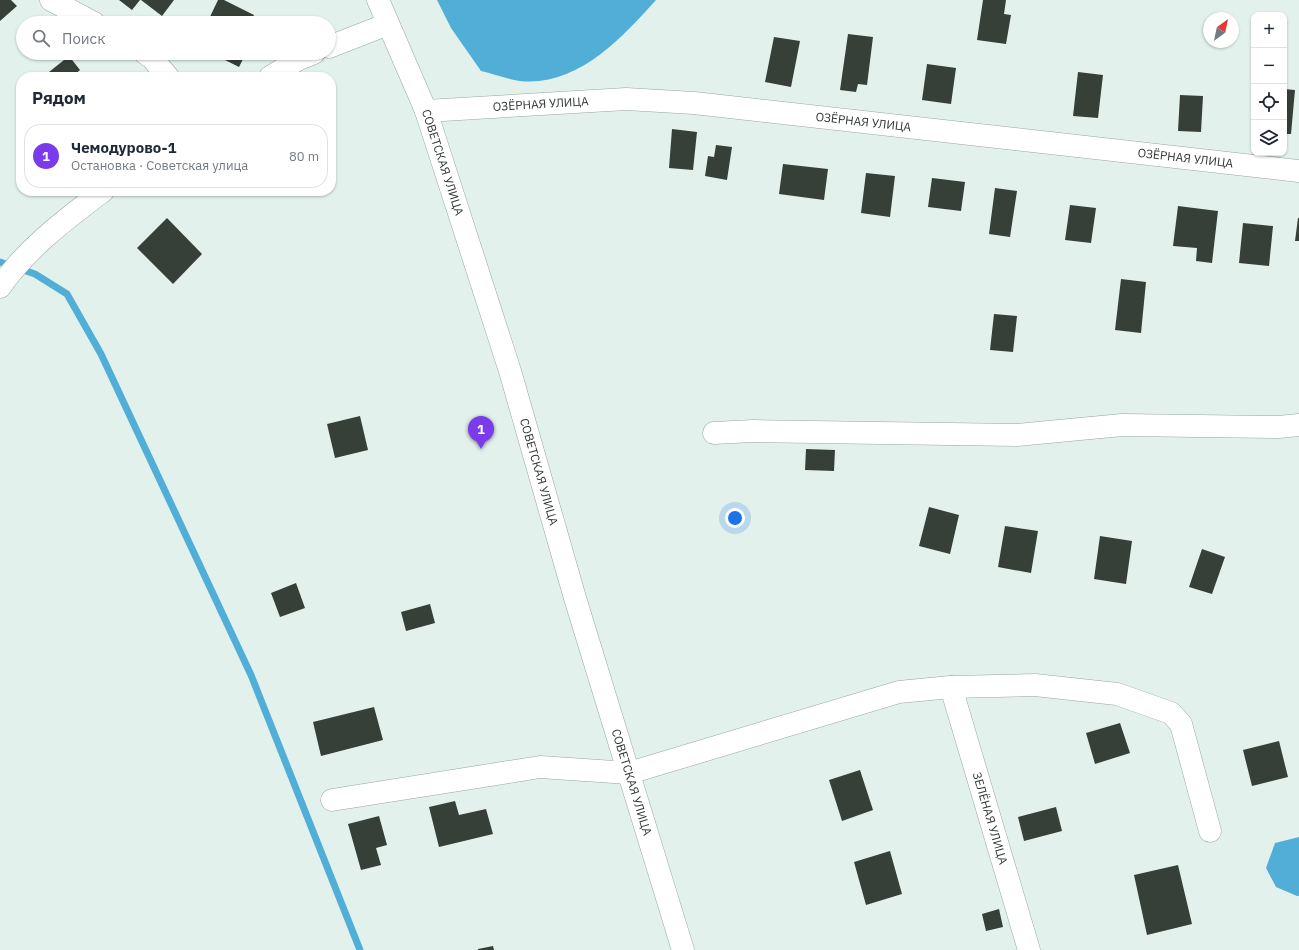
<!DOCTYPE html>
<html lang="ru">
<head>
<meta charset="utf-8">
<style>
	body { margin:0; font-family:"IBM Plex Sans",sans-serif; background:#f6f6f7; color:#1f2937 }
	.controls { position:absolute; right:12px; top:12px; display:grid; overflow:hidden; border-radius:8px; box-shadow:0 1px 3px #0004 }
	.controls button { width:36px; height:36px; display:grid; place-items:center; padding:0; border:0; border-bottom:1px solid #e0e1e3; background:#fff; color:#1f2937; font:20px sans-serif }
	.compass { position:absolute; left:1203px; top:12px; width:36px; height:36px; border-radius:50%; background:#fff; box-shadow:0 1px 3px #0004; rotate:33deg }
	.you { position:absolute; left:735px; top:518px; width:14px; height:14px; margin:-10px; border:3px solid #fff; border-radius:50%; background:#1a73e8; box-shadow:0 0 0 6px #1a73e833 }
	.badge { display:grid; place-items:center; width:26px; height:26px; border-radius:50%; background:#7c3aed; color:#fff; font-size:13px; font-weight:700 }
	.pin { position:absolute; translate:-50% -33px; filter:drop-shadow(0 1px 2px #0008) }
	.pin::after { content:''; position:absolute; top:21px; width:14px; height:12px; background:inherit; clip-path:polygon(0 0,100% 0,50% 100%) }
	.list { margin:0; padding:0; list-style:none }
	h2 { display:flex; justify-content:space-between; align-items:center; height:52px; margin:0; padding:0 16px; font-size:17px }
	h2 small { font-size:13px; font-weight:400; color:#747a83 }
	.list li { display:grid; grid-template-columns:26px 1fr auto; gap:12px; align-items:center; box-sizing:border-box; height:64px; margin:0 8px 8px; padding:0 8px; border:1px solid #e0e1e3; border-radius:16px }
	.list b { display:block; font-size:15px; white-space:nowrap }
	.list p { margin:0; font-size:13px; white-space:nowrap; color:#747a83 }
	.list em { font-size:13px; font-style:normal; color:#747a83 }
	.icon { flex:none; width:22px; height:22px; fill:none; stroke:currentColor; stroke-width:2; stroke-linecap:round; stroke-linejoin:round }
	.map { position:relative; flex:none; width:1299px; height:950px; overflow:hidden }
	.search { position:absolute; background:#fff; box-shadow:0 1px 3px #0004; left:16px; top:16px; width:320px; height:44px; display:flex; align-items:center; gap:10px; box-sizing:border-box; padding:0 14px; border-radius:22px; color:#747a83; font-size:15px }
	.panel { position:absolute; background:#fff; box-shadow:0 1px 3px #0004; left:16px; top:72px; width:320px; height:124px; border-radius:16px }
	.map>svg:first-child { display:block }
</style>
</head>
<body>
<div class="map">
<svg width="1299" height="950" viewBox="0 0 1299 950">
	<rect width="100%" height="100%" fill="#e3f1ed"/>
	<path fill="#51aed7" d="M437,0H656C622,38 577,87 520,81C507,79 494,74 481,71L451,28Z
		M1299,837V896H1297L1276,887L1266,868L1275,843Z"/>
	<g fill="none" stroke-linecap="round" stroke-linejoin="round">
		<path stroke="#51aed7" stroke-width="7" d="M0,262L35,274L67,294L101,354L251,675L360,950"/>
	</g>
	<path fill="#363f38" d="M0,0H11L17,6L0,21Z
		M119,0H140L132,10Z
		M141,0H174L162,16Z
		M218,0H224L254,15L250,23H207Z
		M983,0H1006L1004,14L1011,15L1006,44L977,40Z
		M848,34L873,37L867,85L858,84L856,92L840,90Z
		M774,37L800,41L791,87L765,82Z
		M211,53H246L239,67Z
		M69,56L80,70L72,77H52L49,72Z
		M927,64L956,68L951,104L922,100Z
		M1078,72L1103,75L1098,118L1073,116Z
		M1284,89L1295,90L1291,134H1284Z
		M1180,95L1203,96L1201,132L1178,131Z
		M672,129L697,132L693,170L669,168Z
		M716,145L732,147L727,180L705,176L708,156L714,157Z
		M783,164L828,169L824,200L779,194Z
		M866,173L895,176L890,217L861,213Z
		M932,178L965,182L961,211L928,207Z
		M995,188L1017,191L1010,237L989,234Z
		M1070,205L1096,208L1091,243L1065,240Z
		M1178,206L1218,211L1212,263L1196,261L1197,248L1173,246Z
		M167,218L202,254L173,284L137,248Z
		M1298,218H1299V241H1295Z
		M1243,223L1273,226L1269,266L1239,263Z
		M1121,279L1146,282L1141,333L1115,330Z
		M994,314L1017,316L1013,352L990,350Z
		M360,416L368,450L335,458L327,424Z
		M806,449L835,450L834,471L805,470Z
		M929,507L959,515L950,554L919,546Z
		M1005,526L1038,531L1031,573L998,567Z
		M1100,536L1132,541L1126,584L1094,579Z
		M1202,549L1225,557L1212,594L1189,587Z
		M296,583L305,608L280,617L271,593Z
		M430,604L435,623L406,631L401,612Z
		M374,707L383,740L321,756L313,722Z
		M1120,723L1130,753L1095,764L1086,733Z
		M1279,741L1288,777L1252,786L1243,750Z
		M860,770L873,810L842,821L829,780Z
		M455,801L459,815L486,809L493,834L439,847L429,807Z
		M1056,807L1062,831L1024,841L1018,817Z
		M379,816L387,845L376,848L381,865L361,870L348,824Z
		M890,851L902,894L866,905L854,862Z
		M1178,865L1192,924L1147,935L1134,875Z
		M999,909L1003,927L986,931L982,914Z
		M493,946L494,950H478V949Z"/>
	<g fill="none" stroke-linecap="round" stroke-linejoin="round">
		<defs>
			<g id="minor">
				<path d="M51,0L94,23"/>
				<path id="s1" d="M378,0L426,111L510,371L575,598L683,950"/>
				<path d="M329,47L388,24"/>
				<path d="M145,53L152,58L168,77"/>
				<path d="M270,77L299,59L314,53"/>
				<path id="s2" d="M426,111L626,99L694,103L1299,171"/>
				<path d="M0,287C27,248 66,219 103,191"/>
				<path d="M714,433L753,431L1017,435L1122,425L1279,427L1299,425"/>
				<path id="s3" d="M951,687L1029,950"/>
				<path d="M332,800L540,767L629,773L899,692L951,687L1035,685L1117,694L1171,713L1181,724L1210,831"/>
			</g>
		</defs>
		<use href="#minor" stroke="#98a6a2" stroke-width="23"/>
		<use href="#minor" stroke="#fff" stroke-width="22"/>
	</g>
	<g text-anchor="middle" stroke-width="4" stroke-linejoin="round" paint-order="stroke">
		<g font-size="12" fill="#323836" stroke="#f0fffb">
			<text dy="4" stroke="none"><textPath href="#s2" startOffset="115">ОЗЁРНАЯ УЛИЦА</textPath></text>
			<text dy="4" stroke="none"><textPath href="#s2" startOffset="439">ОЗЁРНАЯ УЛИЦА</textPath></text>
			<text dy="4" stroke="none"><textPath href="#s2" startOffset="763">ОЗЁРНАЯ УЛИЦА</textPath></text>
			<text dy="4" stroke="none"><textPath href="#s1" startOffset="175">СОВЕТСКАЯ УЛИЦА</textPath></text>
			<text dy="4" stroke="none"><textPath href="#s1" startOffset="499">СОВЕТСКАЯ УЛИЦА</textPath></text>
			<text dy="4" stroke="none"><textPath href="#s1" startOffset="823">СОВЕТСКАЯ УЛИЦА</textPath></text>
			<text dy="4" stroke="none"><textPath href="#s3" startOffset="137">ЗЕЛЁНАЯ УЛИЦА</textPath></text>
		</g>
	</g>
</svg>
<div class="controls">
<button>+</button>
<button>−</button>
<button><svg class="icon" aria-label="locate" viewBox="0 0 24 24"><circle cx="12" cy="12" r="6"/><path d="M12 2v4M12 18v4M2 12h4M18 12h4"/></svg></button>
<button><svg class="icon" aria-label="layers" viewBox="0 0 24 24"><path d="M12 4l9 5-9 5-9-5zM3 14l9 5 9-5"/></svg></button>
</div>
<svg class="compass" viewBox="-18 -18 36 36"><path d="M0-13l5 13h-10z" fill="#e53935"/><path d="M0 13l5-13h-10z" fill="#747a83"/></svg>
<div class="you"></div>
<div class="pin badge" style="left:481px;top:449px">1</div>
<div class="search"><svg class="icon" aria-label="search" viewBox="0 0 24 24"><circle cx="10" cy="10" r="6"/><path d="M15 15l6 6"/></svg>Поиск</div>
<section class="panel">
<h2>Рядом<small></small></h2>
<ul class="list">
<li><span class="badge">1</span><div><b>Чемодурово-1</b><p>Остановка · Советская улица</p></div><em>80 m</em></li>
</ul>
</section>
</div>
</body>
</html>
